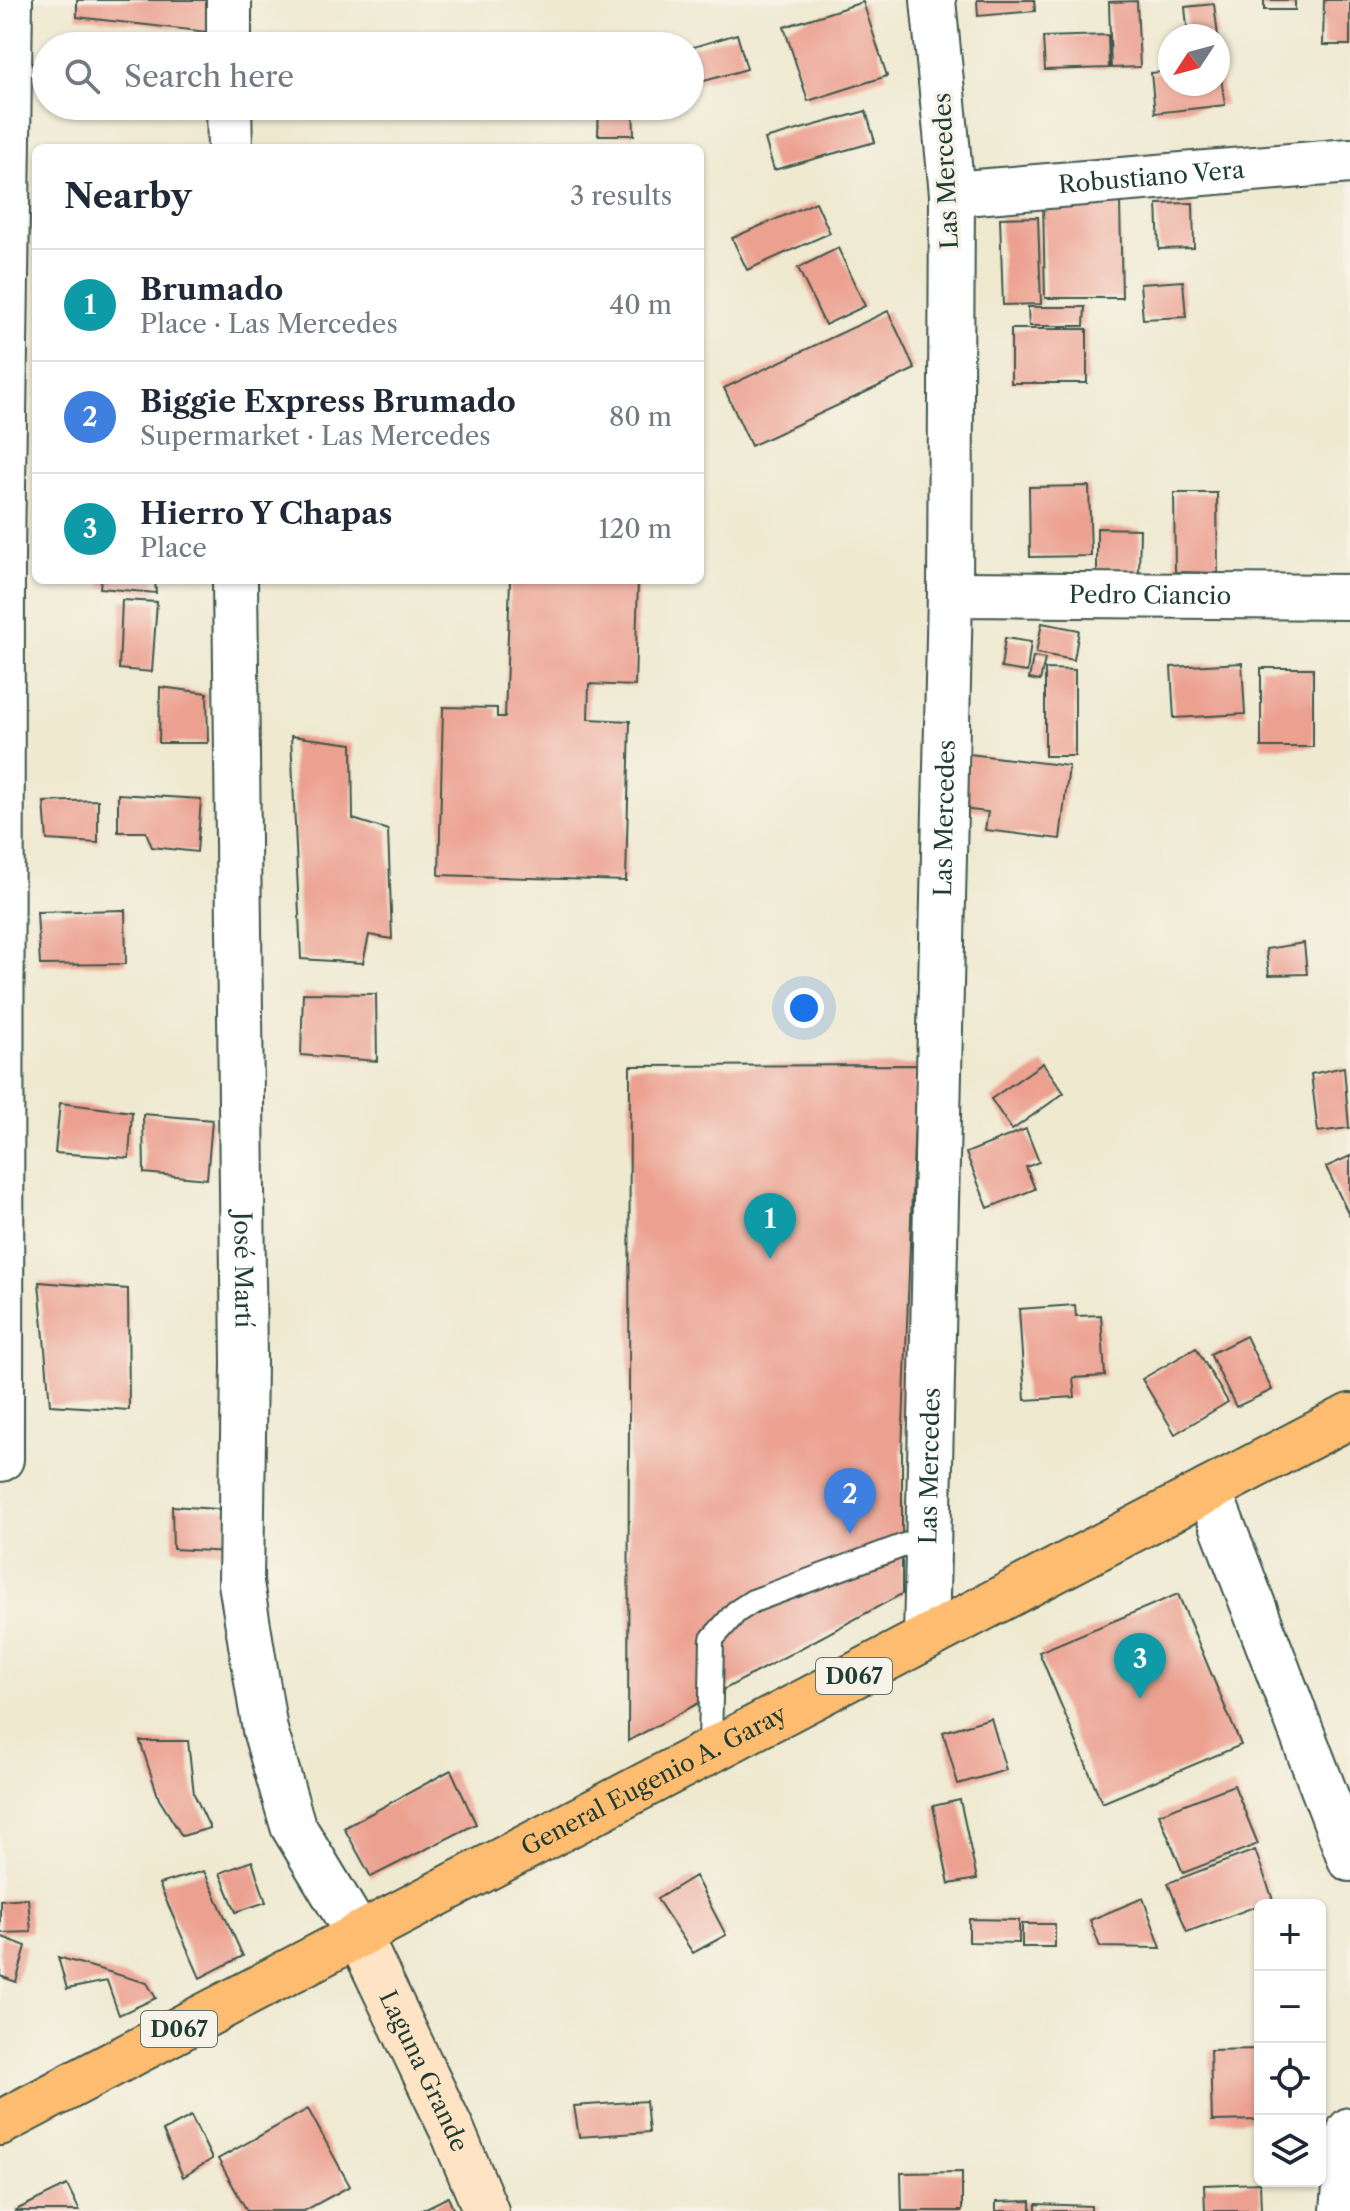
<!DOCTYPE html>
<html lang="en">
<head>
<meta charset="utf-8">
<style>
	body { margin:0; font-family:"Libre Caslon Text",serif; background:#f2f2f3; color:#1f2937 }
	.controls { position:absolute; right:24px; bottom:24px; display:grid; overflow:hidden; border-radius:12px; box-shadow:0 2px 6px #0004 }
	.controls button { width:72px; height:72px; display:grid; place-items:center; padding:0; border:0; border-bottom:2px solid #e0e1e3; background:#fff; color:#1f2937; font:40px sans-serif }
	.compass { position:absolute; left:1158px; top:24px; width:72px; height:72px; border-radius:50%; background:#fff; box-shadow:0 2px 6px #0004; rotate:234deg }
	.you { position:absolute; left:804px; top:1008px; width:28px; height:28px; margin:-20px; border:6px solid #fff; border-radius:50%; background:#1a73e8; box-shadow:0 0 0 12px #1a73e833 }
	.badge { display:grid; place-items:center; width:52px; height:52px; border-radius:50%; background:#0f766e; color:#fff; font-size:26px; font-weight:700 }
	.pin { position:absolute; translate:-50% -66px; filter:drop-shadow(0 2px 4px #0008) }
	.pin::after { content:''; position:absolute; top:42px; width:28px; height:24px; background:inherit; clip-path:polygon(0 0,100% 0,50% 100%) }
	.list { margin:0; padding:0; list-style:none }
	h2 { display:flex; justify-content:space-between; align-items:center; height:104px; margin:0; padding:0 32px; font-size:34px }
	h2 small { font-size:26px; font-weight:400; color:#747a83 }
	.list li { display:grid; grid-template-columns:52px 1fr auto; gap:24px; align-items:center; box-sizing:border-box; height:112px; padding:0 32px; border-top:2px solid #e0e1e3 }
	.list b { display:block; font-size:30px; white-space:nowrap }
	.list p { margin:0; font-size:26px; white-space:nowrap; color:#747a83 }
	.list em { font-size:26px; font-style:normal; color:#747a83 }
	.icon { flex:none; width:44px; height:44px; fill:none; stroke:currentColor; stroke-width:2; stroke-linecap:round; stroke-linejoin:round }
	.map { position:relative; flex:none; width:1350px; height:2211px; overflow:hidden }
	.search { position:absolute; background:#fff; box-shadow:0 2px 6px #0004; left:32px; top:32px; width:672px; height:88px; display:flex; align-items:center; gap:20px; box-sizing:border-box; padding:0 28px; border-radius:44px; color:#747a83; font-size:30px }
	.panel { position:absolute; background:#fff; box-shadow:0 2px 6px #0004; left:32px; top:144px; width:672px; height:440px; border-radius:12px }
	.map>svg:first-child { display:block }
</style>
</head>
<body>
<div class="map">
<svg width="1350" height="2211" viewBox="0 0 1350 2211">
	<rect width="100%" height="100%" fill="#f7f3e8"/>
	<filter id="ink" filterUnits="userSpaceOnUse"><feTurbulence type="fractalNoise" baseFrequency=".0125" numOctaves="2"/><feDisplacementMap in="SourceGraphic" scale="16" xChannelSelector="R" yChannelSelector="G"/><feConvolveMatrix kernelMatrix="1 2 1 2 8 2 1 2 1" color-interpolation-filters="sRGB"/></filter>
	<filter id="wash" filterUnits="userSpaceOnUse"><feTurbulence type="fractalNoise" baseFrequency=".006" numOctaves="4" result="noise"/><feDisplacementMap in="SourceGraphic" scale="32" xChannelSelector="R" yChannelSelector="G"/><feGaussianBlur stdDeviation="1.8" result="paint"/><feColorMatrix in="noise" values="0 0 0 0 0 0 0 0 0 0 0 0 0 0 0 0 0 1.4 0 .05"/><feComposite in="paint" operator="in"/></filter>
	<g filter="url(#wash)">
		<rect width="100%" height="100%" fill="#efe9d0"/>
		<g id="blocks">
			<path fill="#eca090" d="M77,0H218L216,33L77,17Z
				M977,0H1034L1035,11L978,16Z
				M1264,0H1295V10H1264Z
				M1324,0H1350V45H1323Z
				M1137,1L1140,67L1111,68L1109,2Z
				M863,2L887,76L808,101L784,27Z
				M1214,4L1218,36H1188L1185,7Z
				M737,34L747,69L690,85V48Z
				M1108,35L1109,68L1045,70L1043,37Z
				M1218,57L1225,105L1155,113L1151,73L1170,71V84H1218Z
				M599,106H633L634,135H598Z
				M866,111L875,142L774,170L765,139Z
				M1043,201H1120L1122,298H1045Z
				M816,202L830,233L747,270L732,238Z
				M1193,203L1194,248L1159,249L1157,204Z
				M1038,217L1041,304L1003,305L1000,218Z
				M838,248L865,306L825,325L798,268Z
				M1183,281L1186,317L1143,319L1140,284Z
				M1028,307H1085L1084,326H1029Z
				M888,311L915,369L751,446L724,388Z
				M1011,329H1087V383H1011Z
				M1089,486L1091,556L1030,557L1029,487Z
				M1174,493H1217L1218,573L1175,572Z
				M1097,528L1140,529L1139,576L1097,575Z
				M101,580H155L156,593L100,588Z
				M510,580H638L635,686L589,684L588,719L630,721L626,881L439,875L443,707L497,708V717H505Z
				M122,600L157,602L152,672L119,669Z
				M1042,623L1079,630L1074,660L1036,653Z
				M1005,638L1031,642L1027,672L1001,668Z
				M1033,657L1045,659L1040,681L1029,679Z
				M1242,663L1245,714L1174,718L1171,667Z
				M1261,668H1313V747H1261Z
				M1045,669L1075,670V756H1045Z
				M160,687L207,693L208,743H159Z
				M291,736L352,744L353,819L388,830L392,939L369,935L363,963L301,959Z
				M969,754L1069,766L1060,839L985,830L988,812L962,809Z
				M118,794L201,799L197,852L152,847L146,832H118Z
				M98,800V843L47,840L44,802Z
				M125,910L126,964L40,965L37,912Z
				M1304,943L1307,974L1269,975L1266,949Z
				M303,993L376,994L377,1061L301,1055Z
				M1043,1063L1064,1093L1012,1130L991,1099Z
				M917,1065L902,1452V1594L628,1741L630,1066Z
				M1344,1067L1349,1128L1318,1132L1311,1074Z
				M60,1103L132,1112L129,1158L55,1153Z
				M143,1114L212,1120L207,1179L144,1173Z
				M1026,1129L1039,1162L1026,1167L1035,1189L988,1208L966,1153Z
				M1350,1156V1217L1326,1167Z
				M39,1282L128,1289L129,1410L50,1405Z
				M1075,1305L1076,1316L1101,1315L1105,1376L1073,1378L1075,1397L1025,1400L1019,1309Z
				M1246,1336L1272,1390L1236,1407L1210,1354Z
				M1196,1348L1228,1402L1175,1434L1142,1379Z
				M172,1506L231,1510L230,1552L173,1549Z
				M1178,1594L1241,1745L1102,1803L1039,1652Z
				M991,1718L1006,1770L958,1784L943,1732Z
				M140,1741H188L194,1794L210,1828L182,1836L159,1799Z
				M451,1770L476,1824L371,1877L344,1828Z
				M1234,1785L1258,1844L1183,1873L1159,1814Z
				M960,1800L977,1879L949,1884L933,1806Z
				M1255,1850L1273,1900L1187,1932L1168,1883Z
				M252,1861L266,1902L236,1912L220,1873Z
				M204,1871L243,1956L200,1978L159,1884Z
				M695,1876L726,1935L693,1953L657,1899Z
				M28,1898L31,1932L0,1933V1900Z
				M1143,1898L1161,1948L1100,1947L1090,1920Z
				M969,1919L1019,1920V1943L969,1942Z
				M1022,1924H1055V1947H1022Z
				M0,1936L26,1946L16,1982L0,1976Z
				M58,1957L147,1983L156,1998L119,2015L107,1981L67,1989Z
				M1260,2049V2120L1212,2121L1210,2050Z
				M646,2101L649,2132L579,2137L574,2106Z
				M308,2109L350,2186L304,2211H247L218,2159Z
				M191,2116L212,2159L183,2177L163,2131Z
				M962,2172V2211H902L901,2173Z
				M1260,2183L1261,2211H1205L1204,2185Z
				M67,2185L80,2211H14Z
				M448,2197L454,2211H420Z
				M1031,2201V2211H996V2202Z
				M1036,2204L1091,2206V2211H1036Z"/>
		</g>
	</g>
	<g filter="url(#ink)">
		<use href="#blocks" fill-opacity="0" stroke="#3e574b" stroke-width="2"/>
		<g fill="none" stroke-linecap="round" stroke-linejoin="round">
			<defs>
				<path id="lane" d="M710,1750L712,1639L736,1612L753,1601L929,1536"/>
				<g id="street">
					<path d="M229,0V46"/>
					<path d="M229,106L230,148"/>
					<path id="s1" d="M952,194L1350,161"/>
					<path id="s2" d="M235,580L244,1362L241,1583L265,1730L293,1826L358,1934"/>
					<path id="s3" d="M950,594L1350,597"/>
					<path d="M1,1459L2,555L10,0"/>
					<path d="M1209,1490L1350,1859"/>
					<path id="s4" d="M926,1638L950,594L952,194L933,0"/>
					<path d="M1343,2211L1350,2130"/>
				</g>
				<g id="secondary">
					<path id="s5" d="M358,1934L452,2130L486,2211"/>
				</g>
				<g id="primary">
					<path id="s6" d="M0,2123L1350,1416"/>
				</g>
			</defs>
			<use href="#lane" stroke="#3e574b" stroke-width="26"/>
			<use href="#street" stroke="#3e574b" stroke-width="48"/>
			<use href="#secondary" stroke="#3e574b" stroke-width="48"/>
			<use href="#primary" stroke="#3e574b" stroke-width="48"/>
			<use href="#lane" stroke="#fff" stroke-width="22"/>
			<use href="#street" stroke="#fff" stroke-width="44"/>
			<use href="#secondary" stroke="#fee4c5" stroke-width="44"/>
			<use href="#primary" stroke="#fdbc6f" stroke-width="44"/>
		</g>
	</g>
	<g text-anchor="middle" stroke-width="7" stroke-linejoin="round" paint-order="stroke">
		<g fill="#f7f3e8" stroke="#60746a" stroke-width="2">
			<rect x="816" y="1658" width="76" height="36" rx="6"/>
			<rect x="141" y="2011" width="76" height="36" rx="6"/>
		</g>
		<g font-size="22" font-weight="bold" fill="#1f3d34">
			<text x="854" y="1684">D067</text>
			<text x="179" y="2037">D067</text>
		</g>
		<g font-size="24" fill="#1f3d34" stroke="#f7f3e8">
			<text transform="translate(946 171) rotate(-93)" y="8">Las Mercedes</text>
			<text dy="8" stroke="none"><textPath href="#s1" startOffset="200">Robustiano Vera</textPath></text>
			<text dy="8" stroke="none"><textPath href="#s3" startOffset="200">Pedro Ciancio</textPath></text>
			<text dy="8" stroke="none"><textPath href="#s4" startOffset="820">Las Mercedes</textPath></text>
			<text dy="8" stroke="none"><textPath href="#s2" startOffset="690">José Martí</textPath></text>
			<text dy="8" stroke="none"><textPath href="#s4" startOffset="172">Las Mercedes</textPath></text>
			<text dy="8" stroke="none"><textPath href="#s6" startOffset="738">General Eugenio A. Garay</textPath></text>
			<text dy="8" stroke="none"><textPath href="#s5" startOffset="152">Laguna Grande</textPath></text>
		</g>
	</g>
</svg>
<div class="controls">
<button>+</button>
<button>−</button>
<button><svg class="icon" aria-label="locate" viewBox="0 0 24 24"><circle cx="12" cy="12" r="6"/><path d="M12 2v4M12 18v4M2 12h4M18 12h4"/></svg></button>
<button><svg class="icon" aria-label="layers" viewBox="0 0 24 24"><path d="M12 4l9 5-9 5-9-5zM3 14l9 5 9-5"/></svg></button>
</div>
<svg class="compass" viewBox="-18 -18 36 36"><path d="M0-13l5 13h-10z" fill="#e53935"/><path d="M0 13l5-13h-10z" fill="#747a83"/></svg>
<div class="you"></div>
<div class="pin badge" style="left:770px;top:1259px;background:#0f9aa8">1</div>
<div class="pin badge" style="left:850px;top:1534px;background:#3f7fe0">2</div>
<div class="pin badge" style="left:1140px;top:1699px;background:#0f9aa8">3</div>
<div class="search"><svg class="icon" aria-label="search" viewBox="0 0 24 24"><circle cx="10" cy="10" r="6"/><path d="M15 15l6 6"/></svg>Search here</div>
<section class="panel">
<h2>Nearby<small>3 results</small></h2>
<ul class="list">
<li><span class="badge" style="background:#0f9aa8">1</span><div><b>Brumado</b><p>Place · Las Mercedes</p></div><em>40 m</em></li>
<li><span class="badge" style="background:#3f7fe0">2</span><div><b>Biggie Express Brumado</b><p>Supermarket · Las Mercedes</p></div><em>80 m</em></li>
<li><span class="badge" style="background:#0f9aa8">3</span><div><b>Hierro Y Chapas</b><p>Place</p></div><em>120 m</em></li>
</ul>
</section>
</div>
</body>
</html>
